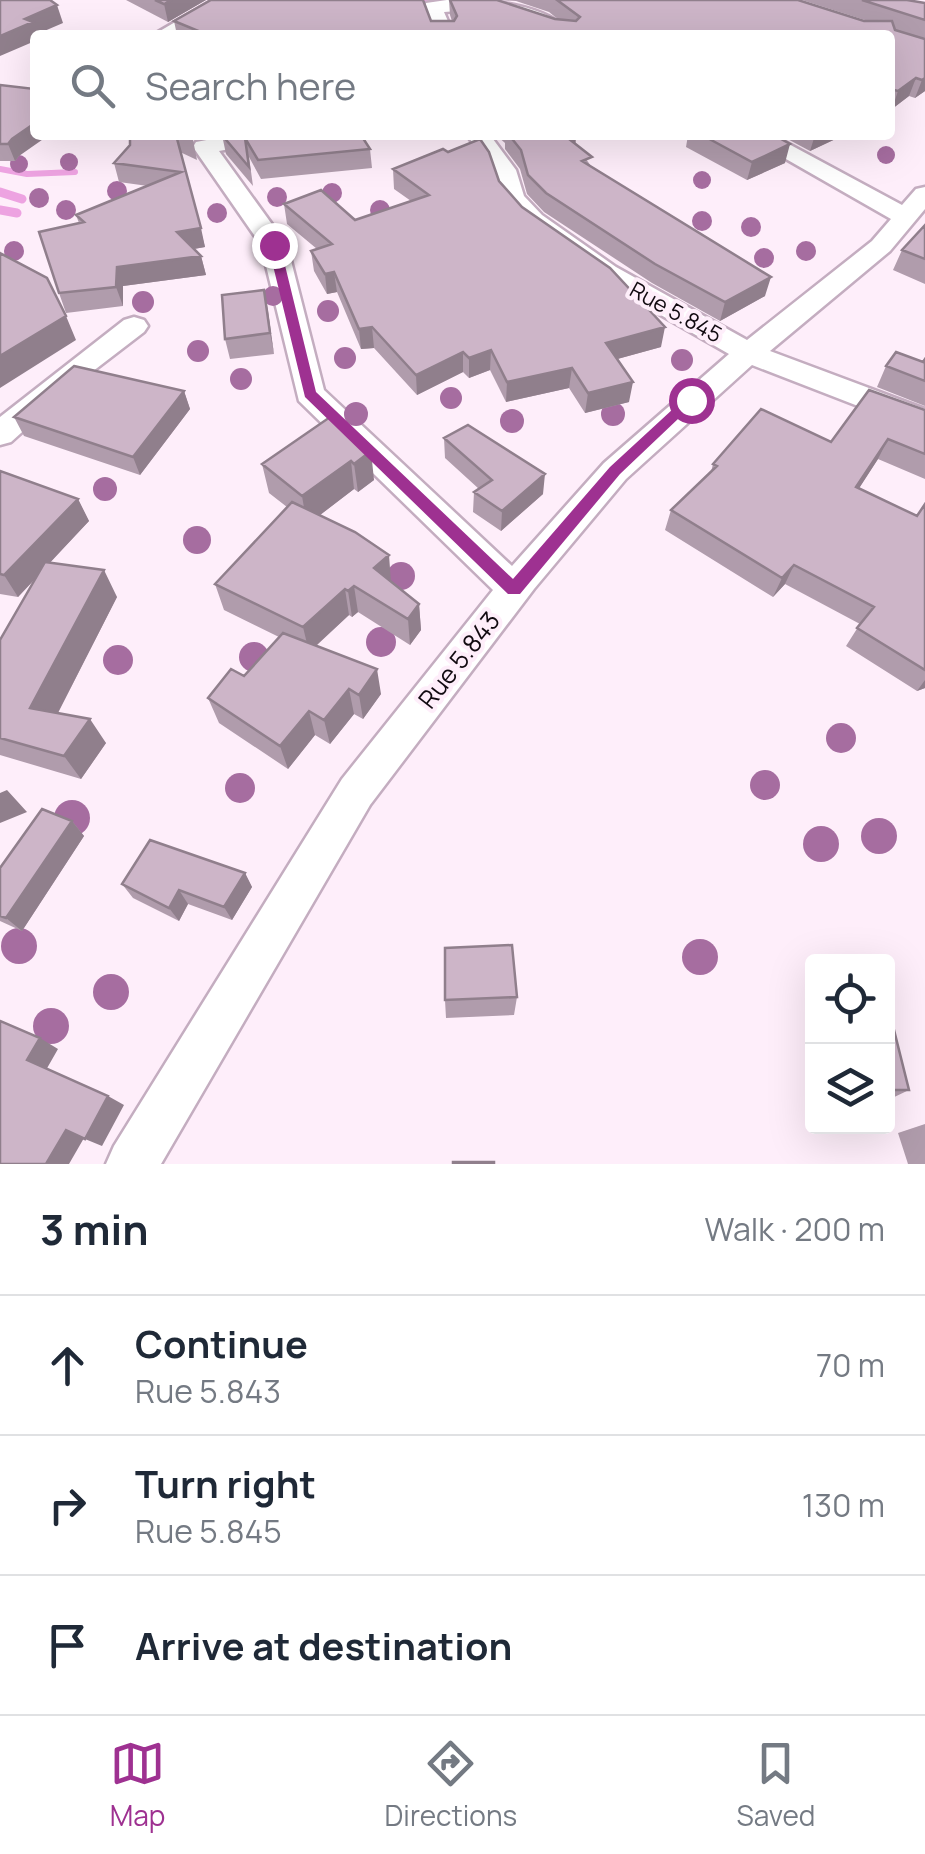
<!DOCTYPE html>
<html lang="en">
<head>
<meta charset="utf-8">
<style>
	body { margin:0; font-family:Manrope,sans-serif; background:#f2f2f3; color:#1f2937 }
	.controls { position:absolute; right:30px; bottom:30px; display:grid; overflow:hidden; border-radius:10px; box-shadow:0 10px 40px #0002 }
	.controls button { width:90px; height:90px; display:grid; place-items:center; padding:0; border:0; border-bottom:2px solid #e0e1e3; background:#fff; color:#1f2937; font:50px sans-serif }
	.stop { position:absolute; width:30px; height:30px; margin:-22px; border:8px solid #9e3191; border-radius:50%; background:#fff }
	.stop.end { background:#9e3191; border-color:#fff; box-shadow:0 2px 10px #0008 }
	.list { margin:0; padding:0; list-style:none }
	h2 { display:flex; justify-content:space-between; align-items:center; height:130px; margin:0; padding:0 40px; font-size:42px }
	h2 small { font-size:32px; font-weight:400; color:#747a83 }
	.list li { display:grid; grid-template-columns:65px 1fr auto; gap:30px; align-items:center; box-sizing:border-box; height:140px; padding:0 40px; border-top:2px solid #e0e1e3 }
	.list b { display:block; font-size:38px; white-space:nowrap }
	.list p { margin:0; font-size:32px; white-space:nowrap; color:#747a83 }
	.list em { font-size:32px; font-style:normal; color:#747a83 }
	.icon { flex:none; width:55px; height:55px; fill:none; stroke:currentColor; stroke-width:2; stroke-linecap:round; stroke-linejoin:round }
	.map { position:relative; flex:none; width:925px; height:1164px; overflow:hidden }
	.search { position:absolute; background:#fff; box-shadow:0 10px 40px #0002; left:30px; right:30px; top:30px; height:110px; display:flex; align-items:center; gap:25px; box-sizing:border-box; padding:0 35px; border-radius:10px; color:#747a83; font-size:38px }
	.sheet { height:550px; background:#fff }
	nav { display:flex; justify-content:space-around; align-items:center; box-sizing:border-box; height:140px; border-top:2px solid #e0e1e3; background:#fff; font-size:28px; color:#747a83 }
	nav a { display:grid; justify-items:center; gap:5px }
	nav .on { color:#9e3191 }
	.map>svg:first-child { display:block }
</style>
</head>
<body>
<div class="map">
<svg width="925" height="1164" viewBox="0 0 925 1164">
	<rect width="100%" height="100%" fill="#feeefa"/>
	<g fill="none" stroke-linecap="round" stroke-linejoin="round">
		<path stroke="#eda3e1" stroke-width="6" d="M412,4L440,0
			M0,169L27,174L75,172"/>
		<path stroke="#eda3e1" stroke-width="9" d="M0,192L22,199
			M0,210L17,213"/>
		<defs>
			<path id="minor" d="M213,0H236L177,35H153Z
				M447,0C490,0 543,2 575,35C543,35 536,24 508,15C487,9 465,10 444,12L454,35H434L424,7L426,3Z
				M233,135H281L278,140L219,151L287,245L324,390L512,566L604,463L729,354L598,279L524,225L501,198L492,170L467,135H490L516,170L524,196L542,215L616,267L747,340L872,241L891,219L744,135H772L902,205L916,189L925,187V209L890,251L770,351L925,409V432L752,365L626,479L534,589L370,805L161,1164H106L114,1146L342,779L493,590L299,401L261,245L193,147L196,142Z
				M134,317L144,320L148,326L144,332L71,388L11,442L0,445V417L124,320Z"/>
		</defs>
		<use href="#minor" stroke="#c4adc0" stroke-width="5"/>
		<use href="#minor" fill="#fff" fill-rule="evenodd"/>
	</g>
	<g fill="#a66da0">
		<circle cx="886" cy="155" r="9"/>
		<circle cx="69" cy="162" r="9"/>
		<circle cx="19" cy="164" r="9"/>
		<circle cx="702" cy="180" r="9"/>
		<circle cx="117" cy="191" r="10"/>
		<circle cx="332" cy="193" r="10"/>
		<circle cx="277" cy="197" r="10"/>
		<circle cx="39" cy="198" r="10"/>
		<circle cx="66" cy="210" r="10"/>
		<circle cx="380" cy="210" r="10"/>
		<circle cx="217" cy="213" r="10"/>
		<circle cx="702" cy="221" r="10"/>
		<circle cx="751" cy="227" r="10"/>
		<circle cx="14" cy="251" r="10"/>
		<circle cx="806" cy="251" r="10"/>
		<circle cx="764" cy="258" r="10"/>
		<circle cx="273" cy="296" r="10"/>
		<circle cx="143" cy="302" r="11"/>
		<circle cx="328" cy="311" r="11"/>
		<circle cx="198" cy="351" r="11"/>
		<circle cx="345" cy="358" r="11"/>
		<circle cx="682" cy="360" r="11"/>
		<circle cx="241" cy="379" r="11"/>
		<circle cx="451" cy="398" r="11"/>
		<circle cx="356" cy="414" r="12"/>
		<circle cx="613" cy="414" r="12"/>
		<circle cx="512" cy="421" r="12"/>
		<circle cx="105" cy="489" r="12"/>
		<circle cx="197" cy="540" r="14"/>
		<circle cx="401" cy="576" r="14"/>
		<circle cx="381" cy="642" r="15"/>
		<circle cx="254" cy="657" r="15"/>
		<circle cx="118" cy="660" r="15"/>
		<circle cx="841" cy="738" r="15"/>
		<circle cx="765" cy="785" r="15"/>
		<circle cx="240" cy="788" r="15"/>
		<circle cx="72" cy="818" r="18"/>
		<circle cx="879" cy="836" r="18"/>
		<circle cx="821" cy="844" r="18"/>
		<circle cx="19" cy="946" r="18"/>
		<circle cx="700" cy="957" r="18"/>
		<circle cx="111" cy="992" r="18"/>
		<circle cx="51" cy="1026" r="18"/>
	</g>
	<path fill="#b09cac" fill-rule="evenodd" d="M126,0H206L168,22Z
		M449,0H798L864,21H868L802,0H907L925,3V91L915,98L909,96L892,109H890V35H177L174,21L424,1L431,21H452L450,15ZM498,0L516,1L549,12L559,20Z
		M0,85L19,156L15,161H0Z
		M130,135H216L193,140L197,160L180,152L205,247L194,249L201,256L206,275L123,286V306L66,313L59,293L79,223L76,215L148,186L119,182L114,163L130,145Z
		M222,135L370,149L372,168L261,179L249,157L253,186L226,154Z
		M496,135H576L575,144L591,166L765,296L720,321L652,283L544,212L527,194L520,169L505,149V143Z
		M688,135H774L785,163L747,180L686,147Z
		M780,135H844L810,151Z
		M393,169L499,181L522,207L661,347L617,359L629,402L585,413L569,388L506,402L490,370L469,378L463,372L417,395L374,348L361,349L337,292L327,294L314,271L311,251L317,249L287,224L284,204L355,220L411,201L394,189Z
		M925,225V284L893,270L902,250Z
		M264,290L274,354L230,359L225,339Z
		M925,359V406L877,387L886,366L923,362Z
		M184,391L190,409L140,475L24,436L14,417Z
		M925,410V479L878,459L859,488L917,516L925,504V688L917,691L846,646L860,624L785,584L773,597L665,530L671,510L711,472L713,464L831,442Z
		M333,415L374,480L358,492L354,489L320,515L391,582L419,604L421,630L410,645L358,612L352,617L349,615L316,646L381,694L363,719L354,714L330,744L315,735L288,769L219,723L208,698L244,676L279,637L224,610L215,584L287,507L269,493L262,464Z
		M444,438L543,494L501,531L473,512L474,492L479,489L445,458Z
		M0,471L78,499L89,521L50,562L117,597L58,713L106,743L81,779L0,755V640L36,578L18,597L0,594Z
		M72,821L84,836L22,931L0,921V868Z
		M245,873L252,887L232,920L188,904L179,921L133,898L122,884Z
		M517,997L514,1015L446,1018L445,1000Z
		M888,1006L909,1090L888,1100Z
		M925,1124V1164H908L898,1133Z"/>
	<path fill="#907f8c" d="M172,0H206L168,22L164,4Z
		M57,5L63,23L35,35V41L0,56V36L25,19Z
		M916,78L909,96L892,109L898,91Z
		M925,78V91L915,98L922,80Z
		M35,123V135H49L19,156L15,161L8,144L12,139Z
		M187,135H216L193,140Z
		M564,135H576L575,151Z
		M815,135H844L810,151Z
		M790,144L785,163L747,180L752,162Z
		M201,228L205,247L182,251L177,232Z
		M201,256L206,275L123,286V306L116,287L117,267Z
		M334,272L337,292L327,294L325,274Z
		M771,277L765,296L720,321L725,302Z
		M264,290L268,311L274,354L270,333Z
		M66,316L76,340L0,388V356Z
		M372,327L374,348L361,349L359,329Z
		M665,327L661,347L603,363L606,343Z
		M491,350L490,370L469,378V358Z
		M463,352V372L417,395L416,375Z
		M572,368L569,388L506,402L507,382Z
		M633,382L629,402L585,413L588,393Z
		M184,391L190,409L140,475L133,457Z
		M888,439L878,459L847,507L856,487Z
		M371,451L374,480L358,492L354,464Z
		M351,461L354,489L307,525L302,496Z
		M545,474L543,494L501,531L502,511Z
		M78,499L89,521L18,597L4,575Z
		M389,555L391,582L374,568Z
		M794,565L785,584L773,597L782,578Z
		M104,570L117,597L48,732L30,708Z
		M354,586L358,612L352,617L348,591Z
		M345,589L349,615L309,652L303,627Z
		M419,604L421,630L410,645L408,619Z
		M377,669L381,694L363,719L359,695Z
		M925,680V688L917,691Z
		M349,689L354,714L330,744L324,720Z
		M309,711L315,735L288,769L280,746Z
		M90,719L106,743L81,779L64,756Z
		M7,790L27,812L0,823V793Z
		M72,821L84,836L22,931L6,918Z
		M245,873L252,887L232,920L224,907Z
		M179,890L188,904L179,921L169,908Z
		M40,1038L58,1049L46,1070L27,1060Z
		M108,1096L124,1105L102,1146L85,1139Z
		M66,1130L84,1138L69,1164H46Z"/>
	<path fill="#cdb5c8" stroke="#907f8c" stroke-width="2.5" d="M0,0H50L57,5L25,19L33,22L0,36Z
		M155,0H172L164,4Z
		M211,0H423L431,21H454L457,16L450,0H497L555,19L576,21L580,17L557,0H798L864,21H892L895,30L925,39V78L922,80L916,78L898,91L890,89V35H208L174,21Z
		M862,0H907L925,3V20Z
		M0,85L35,89V123L12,139L8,144H0Z
		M130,135H176L201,228L177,232L201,256L117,267L116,287L59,293L39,232L84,222L76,215L181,172L114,163L130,145Z
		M222,135H361L370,149L258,160L245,138L249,167Z
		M509,135H566H564L592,157L582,161L771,277L725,302L655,264L546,193L528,175L521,150Z
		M702,135H774L790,144L752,162Z
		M480,139L489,152L499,181L522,207L610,268L665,327L606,343L633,382L588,393L572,368L507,382L491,350L469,358L463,352L416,375L372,327L359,329L334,272L325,274L311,251L332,244L284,204L321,190L355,220L429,195L393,169L443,149L448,152Z
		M925,225V259L902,250Z
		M0,253L47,278L66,316L0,356Z
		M264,290L270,333L225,339L222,295Z
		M896,352L923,362L925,359V381L886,366Z
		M74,366L184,391L133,457L14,417Z
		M869,390L925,410V454L888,439L856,487L917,516L925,504V670L857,628L874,607L794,565L782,578L671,510L717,466L713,464L761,409L831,442Z
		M333,415L371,451L354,464L351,461L302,496L262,464Z
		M468,425L545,474L502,511L474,492L492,480L444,438Z
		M0,471L78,499L4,575L0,574Z
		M292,502L355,532L389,555L374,568L419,604L408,619L354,586L348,591L345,589L303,627L215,584Z
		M45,562L104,570L30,708L90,719L64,756L0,738V640Z
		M283,633L377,669L359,695L349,689L324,720L309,711L280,746L208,698L231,669L244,676Z
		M42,809L72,821L6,918L0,916V868Z
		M150,840L245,873L224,907L179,890L169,908L122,884Z
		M512,945L517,997L445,1000V948Z
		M888,1006L909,1090H888Z
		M0,1021L40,1038L27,1060L108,1096L85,1139L66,1130L46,1164H0Z
		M453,1162H494V1164H453Z"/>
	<path fill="#9e3191" d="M274,241L280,245L316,392L513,579L610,467L686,397L698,400L620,474L520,594H508L305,397L268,245Z"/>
	<g text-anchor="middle" stroke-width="8" stroke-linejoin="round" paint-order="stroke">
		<g font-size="22" fill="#110a10" stroke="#feeefa">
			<text transform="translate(676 312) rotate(29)" y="8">Rue 5.845</text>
		</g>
		<g font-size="25" fill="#110a10" stroke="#feeefa">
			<text transform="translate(459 660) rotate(-52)" y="9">Rue 5.843</text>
		</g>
	</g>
</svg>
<div class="controls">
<button><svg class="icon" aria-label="locate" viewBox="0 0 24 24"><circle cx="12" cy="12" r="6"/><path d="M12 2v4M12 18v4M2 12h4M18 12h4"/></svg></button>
<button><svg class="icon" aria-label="layers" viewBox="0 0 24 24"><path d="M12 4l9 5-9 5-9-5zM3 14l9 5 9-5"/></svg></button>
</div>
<div class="stop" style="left:691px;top:400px"></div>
<div class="stop end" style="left:274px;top:245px"></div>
<div class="search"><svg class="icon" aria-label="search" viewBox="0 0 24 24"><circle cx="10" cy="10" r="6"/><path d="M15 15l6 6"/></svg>Search here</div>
</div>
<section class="sheet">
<h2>3 min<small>Walk · 200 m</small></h2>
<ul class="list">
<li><svg class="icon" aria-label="ahead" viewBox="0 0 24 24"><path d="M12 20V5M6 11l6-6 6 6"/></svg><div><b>Continue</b><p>Rue 5.843</p></div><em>70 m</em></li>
<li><svg class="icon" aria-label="right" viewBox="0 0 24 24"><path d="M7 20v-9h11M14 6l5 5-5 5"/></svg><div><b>Turn right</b><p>Rue 5.845</p></div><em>130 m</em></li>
<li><svg class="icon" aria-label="arrive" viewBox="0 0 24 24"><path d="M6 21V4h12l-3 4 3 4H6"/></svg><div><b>Arrive at destination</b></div></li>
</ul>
</section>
<nav>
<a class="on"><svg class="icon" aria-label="map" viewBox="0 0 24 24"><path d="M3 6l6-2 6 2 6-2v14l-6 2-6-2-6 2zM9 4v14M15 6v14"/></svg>Map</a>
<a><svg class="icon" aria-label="directions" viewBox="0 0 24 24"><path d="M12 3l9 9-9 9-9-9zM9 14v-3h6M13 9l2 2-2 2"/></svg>Directions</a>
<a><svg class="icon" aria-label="saved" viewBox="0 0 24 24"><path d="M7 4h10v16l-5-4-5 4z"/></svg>Saved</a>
</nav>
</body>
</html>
